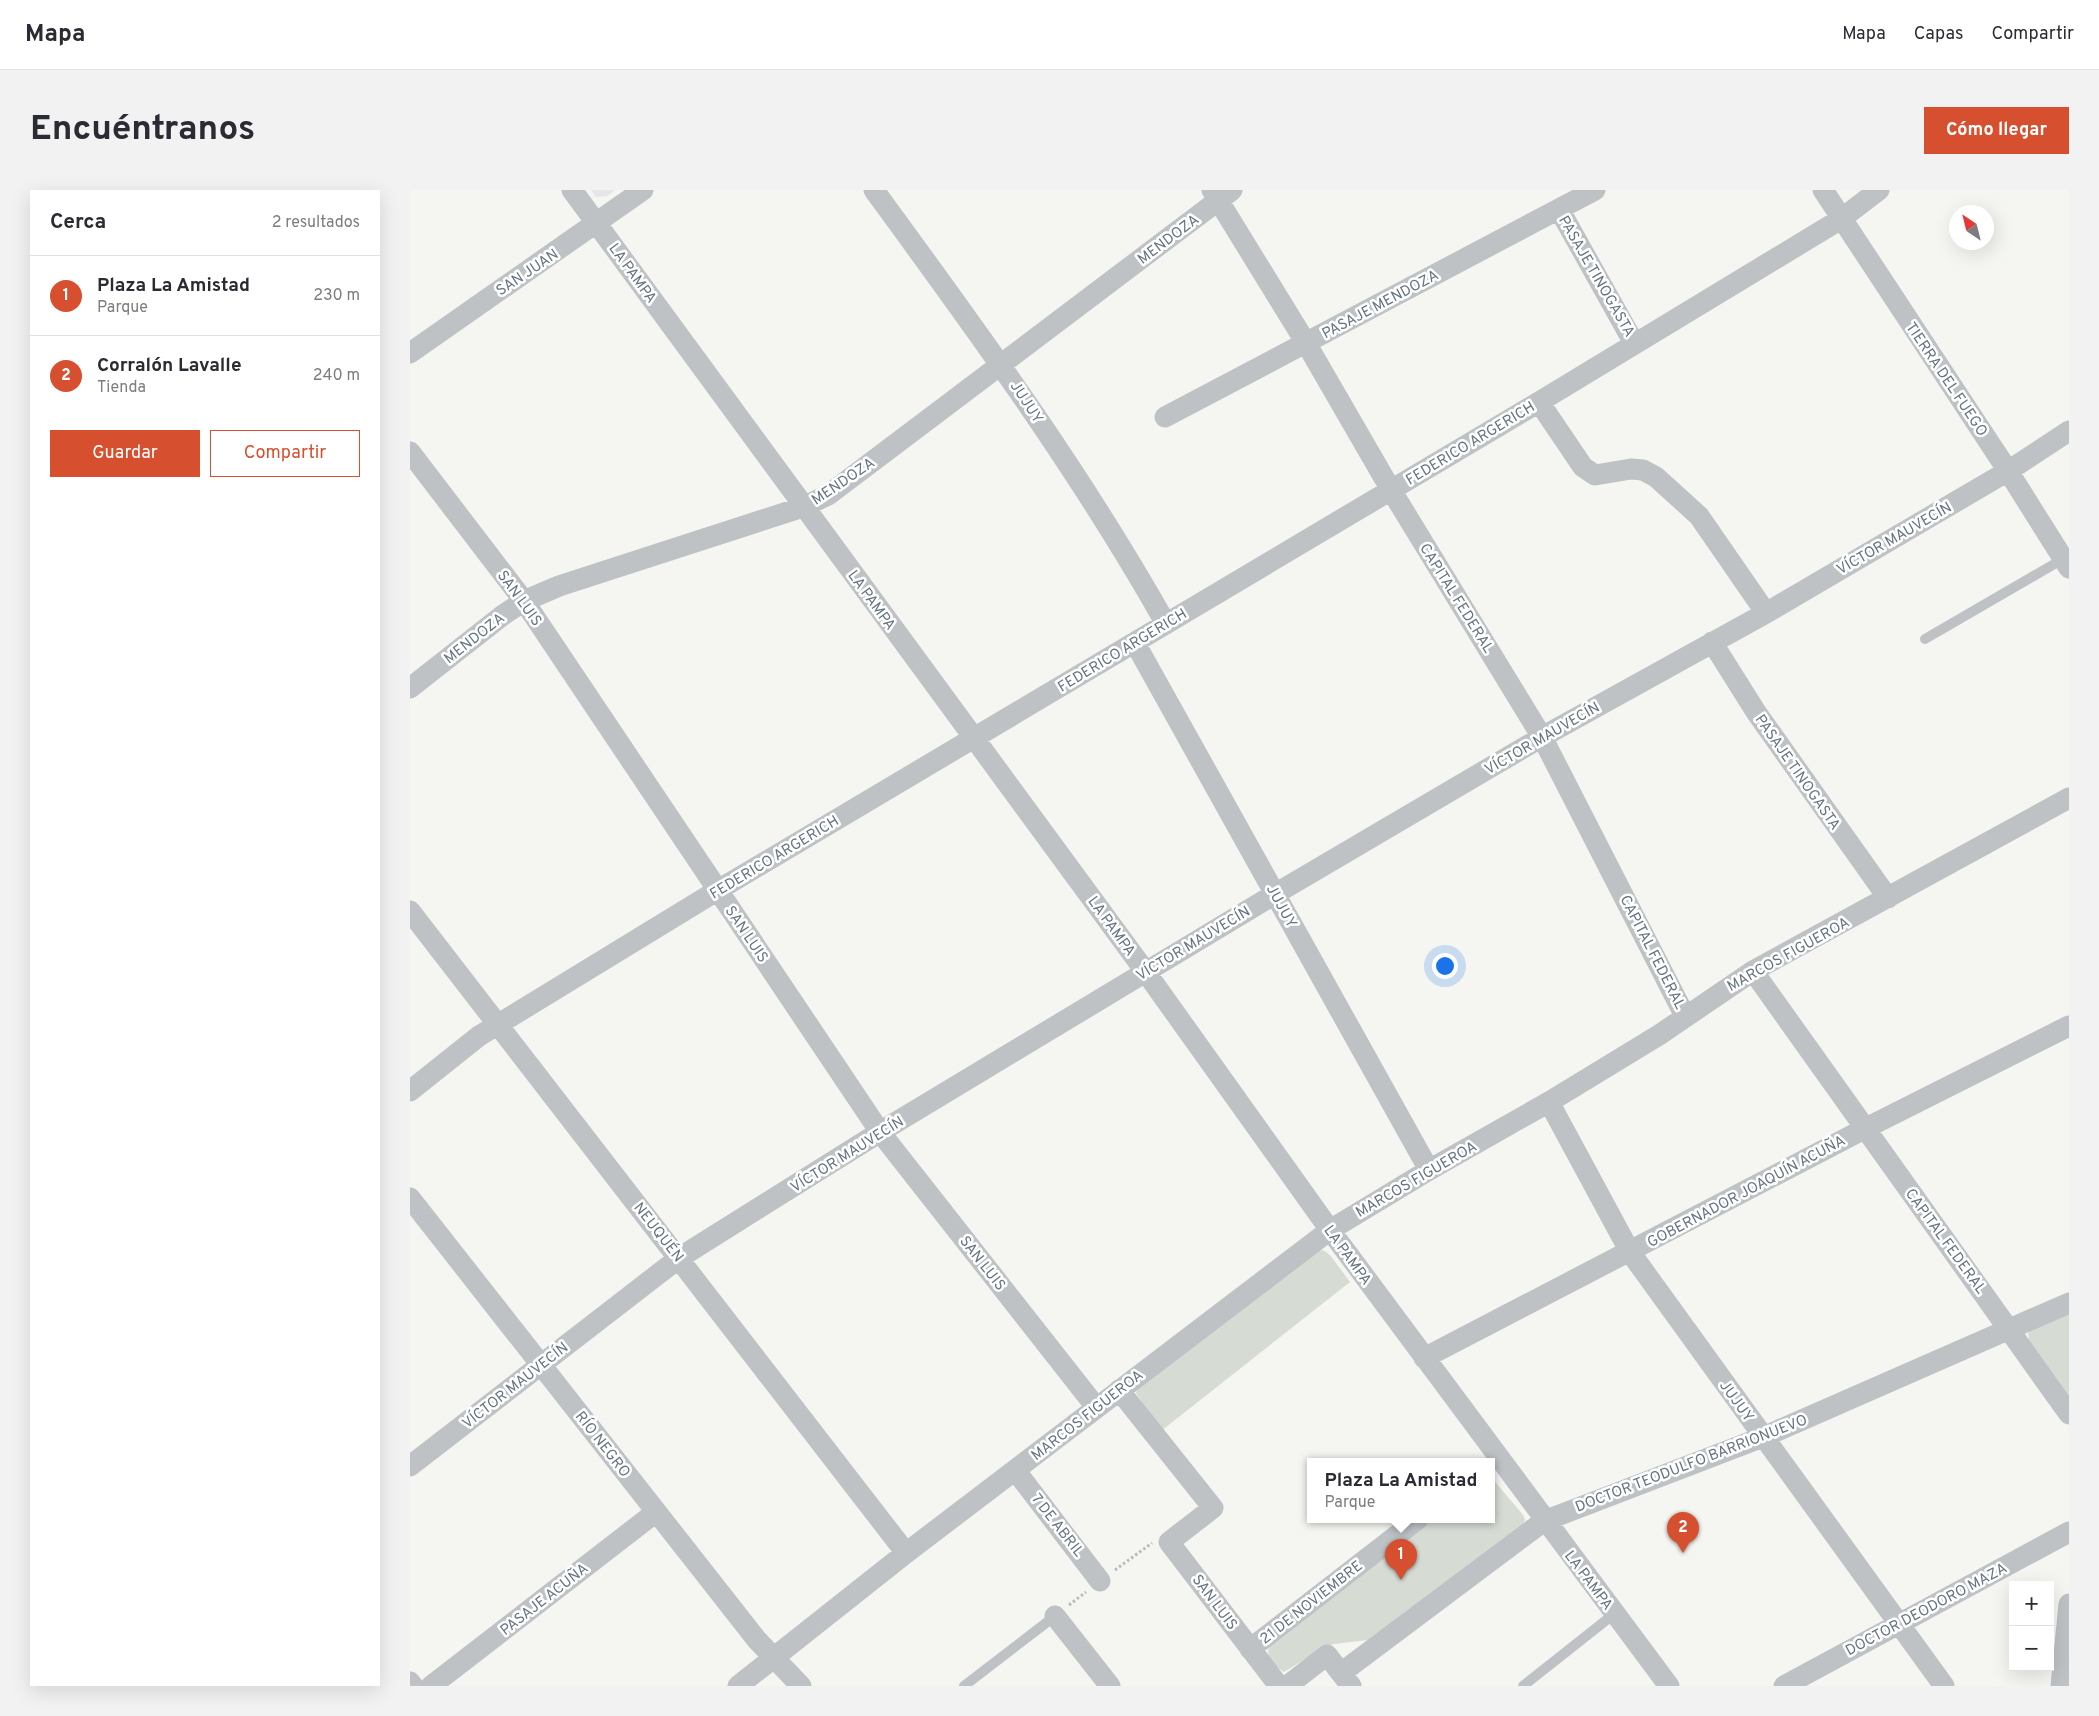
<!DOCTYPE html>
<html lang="es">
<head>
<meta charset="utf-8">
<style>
	body { margin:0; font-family:Overpass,sans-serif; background:#f2f2f3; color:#2b2b33 }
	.controls { position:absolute; right:15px; bottom:15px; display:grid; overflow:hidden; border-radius:0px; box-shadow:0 5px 20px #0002 }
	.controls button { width:45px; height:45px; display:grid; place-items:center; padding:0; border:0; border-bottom:1px solid #e1e1e2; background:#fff; color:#2b2b33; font:25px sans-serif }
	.compass { position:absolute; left:1539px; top:15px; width:45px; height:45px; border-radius:50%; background:#fff; box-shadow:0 5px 20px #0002; rotate:325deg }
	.you { position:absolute; left:1034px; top:775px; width:18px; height:18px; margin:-12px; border:4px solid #fff; border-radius:50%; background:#1a73e8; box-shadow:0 0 0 8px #1a73e833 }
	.badge { display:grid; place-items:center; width:32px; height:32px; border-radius:50%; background:#d65030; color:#fff; font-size:16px; font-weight:700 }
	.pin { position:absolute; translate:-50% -41px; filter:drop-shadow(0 1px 2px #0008) }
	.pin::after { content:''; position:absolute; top:26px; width:18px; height:15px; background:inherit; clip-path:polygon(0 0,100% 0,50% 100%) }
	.popup { position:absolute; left:897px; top:1268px; width:188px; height:65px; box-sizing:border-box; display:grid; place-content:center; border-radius:0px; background:#fff; filter:drop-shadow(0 1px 4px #0005); font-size:16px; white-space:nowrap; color:#7c7c81 }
	.popup b { font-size:19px; color:#2b2b33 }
	.popup::after { content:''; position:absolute; left:50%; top:100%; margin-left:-10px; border:10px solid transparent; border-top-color:#fff }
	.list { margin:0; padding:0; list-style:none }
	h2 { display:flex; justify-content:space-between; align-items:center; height:65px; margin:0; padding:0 20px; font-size:21px }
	h2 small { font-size:16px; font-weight:400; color:#7c7c81 }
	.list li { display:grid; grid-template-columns:32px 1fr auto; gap:15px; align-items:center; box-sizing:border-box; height:80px; padding:0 20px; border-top:1px solid #e1e1e2 }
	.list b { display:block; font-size:19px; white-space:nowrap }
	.list p { margin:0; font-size:16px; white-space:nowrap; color:#7c7c81 }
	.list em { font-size:16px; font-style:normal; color:#7c7c81 }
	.actions { display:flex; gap:10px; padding:15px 20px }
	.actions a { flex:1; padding:11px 0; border:1px solid #d65030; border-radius:0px; text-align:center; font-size:18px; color:#d65030 }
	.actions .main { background:#d65030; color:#fff }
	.map { position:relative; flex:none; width:1659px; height:1496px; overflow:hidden; border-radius:0px }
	header { display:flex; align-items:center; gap:30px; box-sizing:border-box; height:70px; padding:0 25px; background:#fff; border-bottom:1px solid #e1e1e2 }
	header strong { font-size:24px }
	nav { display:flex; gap:28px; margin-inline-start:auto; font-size:18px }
	.intro { display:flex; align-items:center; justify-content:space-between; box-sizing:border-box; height:120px; padding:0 30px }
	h1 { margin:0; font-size:35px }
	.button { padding:12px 22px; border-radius:0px; background:#d65030; color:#fff; font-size:18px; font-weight:700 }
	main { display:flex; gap:30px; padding:0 30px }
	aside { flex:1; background:#fff; border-radius:0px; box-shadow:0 5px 20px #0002 }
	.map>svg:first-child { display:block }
</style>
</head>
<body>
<header>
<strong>Mapa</strong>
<nav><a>Mapa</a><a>Capas</a><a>Compartir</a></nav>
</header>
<div class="intro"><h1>Encuéntranos</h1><a class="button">Cómo llegar</a></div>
<main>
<aside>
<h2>Cerca<small>2 resultados</small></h2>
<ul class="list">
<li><span class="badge">1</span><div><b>Plaza La Amistad</b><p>Parque</p></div><em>230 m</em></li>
<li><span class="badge">2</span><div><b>Corralón Lavalle</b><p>Tienda</p></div><em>240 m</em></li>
</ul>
<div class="actions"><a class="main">Guardar</a><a>Compartir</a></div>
</aside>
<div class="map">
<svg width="1659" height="1496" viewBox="0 0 1659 1496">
	<rect width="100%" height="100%" fill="#f5f5f1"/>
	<path fill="#e5e6e5" d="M181,0H205L197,6L186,7Z"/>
	<path fill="#d6dbd3" d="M913,1060L920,1065L940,1092L751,1241L726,1203L729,1194L901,1063Z
		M1659,1122V1207L1620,1154L1618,1144L1623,1136Z
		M1081,1287L1113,1325L1115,1330L1112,1335L958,1450L924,1454L914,1457L874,1482C865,1476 854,1466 860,1454L1020,1329H1081Z"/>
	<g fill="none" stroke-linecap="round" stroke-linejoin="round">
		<path stroke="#b8bbbd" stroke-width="3" stroke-dasharray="2.5 2.5" stroke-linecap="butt" d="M705,1380L742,1353
			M659,1415L676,1402"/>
		<path stroke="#bec2c5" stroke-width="10" d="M1515,449L1653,369
			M554,1496L645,1426
			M1113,1496L1204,1424"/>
		<path stroke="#bec2c5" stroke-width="21" d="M162,0L735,781L920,1040L1259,1496
			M464,0C567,141 670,281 756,434
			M802,0L896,153L981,300L1132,547L1275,826
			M1413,0L1598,281L1659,378
			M1149,19L1224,153
			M0,163L233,0
			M1129,212L1173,277L1185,285L1221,279L1233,280L1246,287L1289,326L1356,423
			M755,227L1185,0
			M0,262L114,411L470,942L686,1217
			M1302,452L1346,522L1478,708
			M725,453L1019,980
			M0,498L93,425L114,411L149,396L393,317L418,305L822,0
			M0,721L496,1363
			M1343,781L1659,1224
			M0,901L69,846L308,700L1129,212L1431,29L1469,0
			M1139,912L1220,1062L1534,1496
			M0,1008L347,1450L391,1496
			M1014,1168L1456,938L1659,836
			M709,1200L803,1318L759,1352L869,1496
			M0,1276L269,1068L470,942L865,704L1132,547L1356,423L1598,281L1659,241
			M605,1280L690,1391
			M645,1426L700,1496
			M840,1459L1008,1329
			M931,1483L1134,1331L1353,1247L1659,1113
			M0,1492L3,1496
			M21,1496L246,1322
			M328,1496L496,1363L920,1040L1019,980L1139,912L1249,845L1343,781L1659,608
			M877,1496L917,1465L941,1496
			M1374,1496L1659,1342
			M1651,1496L1659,1414"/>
	</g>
	<g text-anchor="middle" stroke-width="5" stroke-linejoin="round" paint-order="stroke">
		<g font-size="15" fill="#667580" stroke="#fff">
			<text transform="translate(758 49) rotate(-37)" y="5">MENDOZA</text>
			<text transform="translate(117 82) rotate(-34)" y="5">SAN JUAN</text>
			<text transform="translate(223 83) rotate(54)" y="5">LA PAMPA</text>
			<text transform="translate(1187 86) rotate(60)" y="5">PASAJE TINOGASTA</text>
			<text transform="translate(970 114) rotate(-28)" y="5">PASAJE MENDOZA</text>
			<text transform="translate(1537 189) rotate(56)" y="5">TIERRA DEL FUEGO</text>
			<text transform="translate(617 212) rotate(57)" y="5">JUJUY</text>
			<text transform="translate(1060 253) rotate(-31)" y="5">FEDERICO ARGERICH</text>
			<text transform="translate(433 291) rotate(-34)" y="5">MENDOZA</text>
			<text transform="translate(1484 348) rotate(-30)" y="5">VÍCTOR MAUVECÍN</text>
			<text transform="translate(110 408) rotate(54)" y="5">SAN LUIS</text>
			<text transform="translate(1047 408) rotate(58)" y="5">CAPITAL FEDERAL</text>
			<text transform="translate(462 410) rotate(54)" y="5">LA PAMPA</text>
			<text transform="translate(64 448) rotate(-38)" y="5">MENDOZA</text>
			<text transform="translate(712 460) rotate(-31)" y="5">FEDERICO ARGERICH</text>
			<text transform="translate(1132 548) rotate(-30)" y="5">VÍCTOR MAUVECÍN</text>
			<text transform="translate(1388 582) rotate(55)" y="5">PASAJE TINOGASTA</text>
			<text transform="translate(364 667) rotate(-31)" y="5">FEDERICO ARGERICH</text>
			<text transform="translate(872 716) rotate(61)" y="5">JUJUY</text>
			<text transform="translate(702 736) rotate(54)" y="5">LA PAMPA</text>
			<text transform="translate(337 744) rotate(56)" y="5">SAN LUIS</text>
			<text transform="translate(783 753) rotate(-31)" y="5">VÍCTOR MAUVECÍN</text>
			<text transform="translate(1243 762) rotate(63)" y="5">CAPITAL FEDERAL</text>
			<text transform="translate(1378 764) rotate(-29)" y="5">MARCOS FIGUEROA</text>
			<text transform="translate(437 964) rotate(-32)" y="5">VÍCTOR MAUVECÍN</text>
			<text transform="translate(1006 989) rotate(-30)" y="5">MARCOS FIGUEROA</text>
			<text transform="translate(1336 1001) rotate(-28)" y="5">GOBERNADOR JOAQUÍN ACUÑA</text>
			<text transform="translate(249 1042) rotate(52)" y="5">NEUQUÉN</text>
			<text transform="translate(1536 1051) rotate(54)" y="5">CAPITAL FEDERAL</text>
			<text transform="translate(938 1065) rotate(54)" y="5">LA PAMPA</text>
			<text transform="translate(573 1073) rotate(52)" y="5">SAN LUIS</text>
			<text transform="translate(105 1195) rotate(-38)" y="5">VÍCTOR MAUVECÍN</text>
			<text transform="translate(1327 1211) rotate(54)" y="5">JUJUY</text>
			<text transform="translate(677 1225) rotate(-38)" y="5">MARCOS FIGUEROA</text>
			<text transform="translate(193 1254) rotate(52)" y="5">RÍO NEGRO</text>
			<text transform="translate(1281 1273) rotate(-21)" y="5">DOCTOR TEODULFO BARRIONUEVO</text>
			<text transform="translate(648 1335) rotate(52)" y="5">7 DE ABRIL</text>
			<text transform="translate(1179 1390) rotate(53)" y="5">LA PAMPA</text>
			<text transform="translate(134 1409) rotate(-38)" y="5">PASAJE ACUÑA</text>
			<text transform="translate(805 1412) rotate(53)" y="5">SAN LUIS</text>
			<text transform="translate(901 1412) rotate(-38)" y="5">21 DE NOVIEMBRE</text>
			<text transform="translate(1516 1419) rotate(-28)" y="5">DOCTOR DEODORO MAZA</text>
		</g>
	</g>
</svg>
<div class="controls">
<button>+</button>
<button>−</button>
</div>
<svg class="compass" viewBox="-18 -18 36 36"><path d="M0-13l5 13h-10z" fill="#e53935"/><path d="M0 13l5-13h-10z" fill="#7c7c81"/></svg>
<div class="you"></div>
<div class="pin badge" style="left:991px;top:1390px">1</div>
<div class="popup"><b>Plaza La Amistad</b>Parque</div>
<div class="pin badge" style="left:1273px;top:1363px">2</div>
</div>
</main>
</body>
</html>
